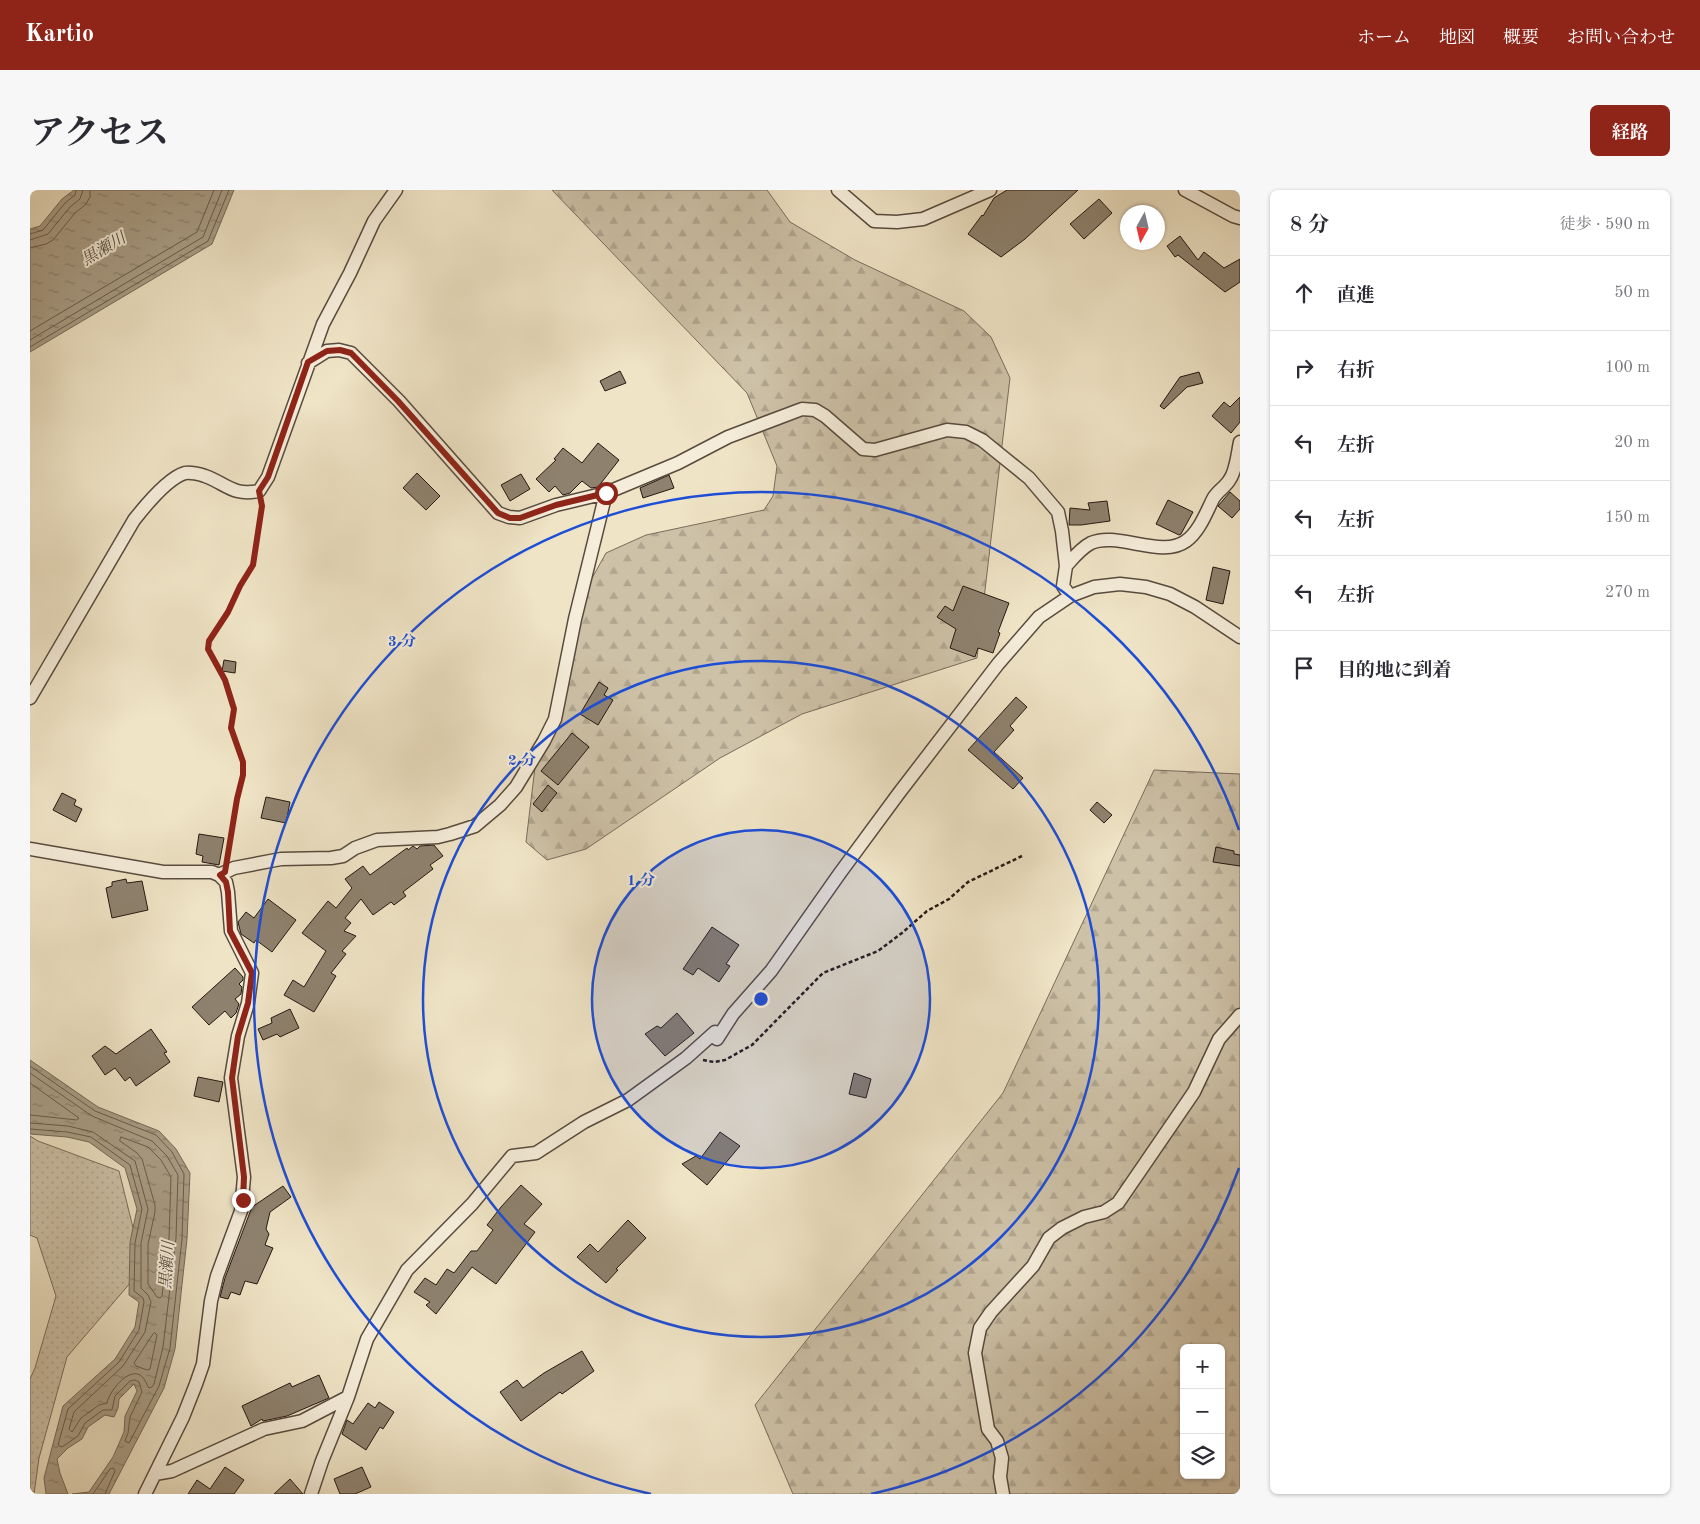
<!DOCTYPE html>
<html lang="ja">
<head>
<meta charset="utf-8">
<style>
	body { margin:0; font-family:"Old Standard TT","Noto Serif JP",serif; background:#f7f7f7; color:#2b2b33 }
	.controls { position:absolute; right:15px; bottom:15px; display:grid; overflow:hidden; border-radius:8px; box-shadow:0 1px 4px #0004 }
	.controls button { width:45px; height:45px; display:grid; place-items:center; padding:0; border:0; border-bottom:1px solid #e1e1e2; background:#fff; color:#2b2b33; font:25px sans-serif }
	.compass { position:absolute; left:1090px; top:15px; width:45px; height:45px; border-radius:50%; background:#fff; box-shadow:0 1px 4px #0004; rotate:188deg }
	.stop { position:absolute; width:15px; height:15px; margin:-11px; border:4px solid #8f2418; border-radius:50%; background:#fff }
	.stop.end { background:#8f2418; border-color:#fff; box-shadow:0 1px 5px #0008 }
	.list { margin:0; padding:0; list-style:none }
	h2 { display:flex; justify-content:space-between; align-items:center; height:65px; margin:0; padding:0 20px; font-size:21px }
	h2 small { font-size:16px; font-weight:400; color:#7c7c81 }
	.list li { display:grid; grid-template-columns:32px 1fr auto; gap:15px; align-items:center; box-sizing:border-box; height:75px; padding:0 20px; border-top:1px solid #e1e1e2 }
	.list b { display:block; font-size:19px; white-space:nowrap }
	.list em { font-size:16px; font-style:normal; color:#7c7c81 }
	.icon { flex:none; width:28px; height:28px; fill:none; stroke:currentColor; stroke-width:2; stroke-linecap:round; stroke-linejoin:round }
	.map { position:relative; flex:none; width:1210px; height:1304px; overflow:hidden; border-radius:8px }
	header { display:flex; align-items:center; gap:30px; box-sizing:border-box; height:70px; padding:0 25px; background:#8f2418; color:#fff }
	header strong { font-size:24px }
	nav { display:flex; gap:28px; margin-inline-start:auto; font-size:18px }
	.intro { display:flex; align-items:center; justify-content:space-between; box-sizing:border-box; height:120px; padding:0 30px }
	h1 { margin:0; font-size:35px }
	.button { padding:12px 22px; border-radius:8px; background:#8f2418; color:#fff; font-size:18px; font-weight:700 }
	main { display:flex; gap:30px; padding:0 30px }
	aside { flex:1; background:#fff; border-radius:8px; box-shadow:0 1px 4px #0004 }
	.map>svg:first-child { display:block }
</style>
</head>
<body>
<header>
<strong>Kartio</strong>
<nav><a>ホーム</a><a>地図</a><a>概要</a><a>お問い合わせ</a></nav>
</header>
<div class="intro"><h1>アクセス</h1><a class="button">経路</a></div>
<main>
<div class="map">
<svg width="1210" height="1304" viewBox="0 0 1210 1304">
	<defs>
		<pattern id="grass-dots" width="8" height="8" patternUnits="userSpaceOnUse" patternTransform="scale(1.25)"><rect width="8" height="8" fill="#cdc1a7"/><path d="M2 2h.1M6 6h.1" fill="none" stroke="#b0a58f" stroke-width="1.8" stroke-linecap="round"/></pattern>
		<pattern id="forest-firs" width="22" height="20" patternUnits="userSpaceOnUse" patternTransform="scale(1.25)"><rect width="22" height="20" fill="#cdc1a7"/><path d="M5 1l3.5 6h-7zM16 11l3.5 6h-7z" fill="#b0a58f"/></pattern>
		<pattern id="water-ripples" width="26" height="14" patternUnits="userSpaceOnUse" patternTransform="scale(1.25)"><rect width="26" height="14" fill="#aa9f88"/><path d="M2 4q2-2 4 0t4 0M15 11q2-2 4 0t4 0" fill="none" stroke="#8a816e"/></pattern>
	</defs>
	<rect width="100%" height="100%" fill="#efe4c6"/>
	<filter id="stains"><feTurbulence type="fractalNoise" baseFrequency=".004" numOctaves="4"/><feColorMatrix values="0 0 0 0 .2 0 0 0 0 .09 0 0 0 0 .02 0 0 0 .5 -.17"/></filter>
	<radialGradient id="worn" r=".72"><stop offset=".6" stop-color="#630" stop-opacity="0"/><stop offset="1" stop-color="#630" stop-opacity=".3"/></radialGradient>
	<path fill="url(#grass-dots)" stroke="#796c5c" d="M0,946L8,951L89,981L113,1078L37,1167L9,1268L4,1304H0V1189L5,1178L26,1106L7,1048L0,1045Z"/>
	<path fill="url(#forest-firs)" stroke="#796c5c" fill-rule="evenodd" d="M522,0H737L760,32L825,70L934,121L961,147L980,188L947,468L772,524L690,568L556,659L517,670L496,652L505,577L556,399L576,363L616,345L734,320L743,306L747,276L717,203Z
		M1124,580L1210,584V1304H763L725,1215L973,903ZM1154,1158H1191V1285H1154Z"/>
	<path fill="url(#water-ripples)" stroke="#756958" d="M44,0H204L182,54L0,162V39L10,36L32,9Z
		M0,870L68,917L129,941L146,959L160,983L157,1049L145,1159L134,1198L79,1304H42L59,1302L83,1267L94,1242L95,1226L107,1201L104,1194L89,1209L88,1218L84,1227L75,1225L58,1237L52,1249L38,1258L27,1269L30,1283L38,1304H16L14,1288L33,1216L85,1169L105,1137L109,1112L99,1105L100,1052L107,1019L95,978L59,952L37,947L0,944Z"/>
	<g fill="none" stroke-linecap="round" stroke-linejoin="round">
		<path stroke="#685c4c" stroke-width="1" d="M0,44L13,40L35,13L45,5L46,0
			M0,50L18,44L40,17L50,9L53,0
			M0,58L16,54L23,50L45,23L56,14L60,7V0
			M0,141L167,42L184,0
			M0,150L173,47L192,0
			M0,157L178,51L199,0
			M0,876L65,921L126,945L142,962L154,984L152,1049L140,1158L129,1196L99,1253L95,1251L98,1243L100,1227L112,1202L109,1192L105,1190L100,1191L85,1206L82,1220H73L55,1233L48,1246L32,1257L28,1255L38,1219L89,1172L109,1140L114,1112L113,1108L104,1101L105,1053L112,1019L100,975L61,947L37,942L0,939
			M0,883L62,926L122,951L137,966L148,985L146,1048L133,1157L124,1194L122,1197L119,1198C116,1194 115,1188 110,1185C97,1178 79,1202 77,1213L69,1215L51,1228L42,1242L39,1239L44,1222L93,1176L115,1142L121,1112L118,1105L111,1098V1053L118,1019L105,971L63,942L38,936L0,933
			M0,893L49,928L47,930L0,925
			M91,947L118,957L131,970L141,987L139,1048L132,1106L130,1108L127,1107L118,1094V1054L125,1022V1015L112,969L107,963L90,951Z
			M125,1143L127,1145L120,1179L117,1180L106,1176L104,1173L123,1144Z
			M63,1304L80,1279L83,1278L85,1281L75,1304"/>
	</g>
	<path fill="#8e826f" stroke="#251811" d="M977,0H1048L995,49L971,67L938,44L952,25L953,26L964,8Z
		M1069,9L1082,23L1054,49L1040,34Z
		M1150,46L1168,70L1174,62L1194,78L1210,69V92L1195,102L1148,65L1145,67L1137,56Z
		M590,181L596,193L575,201L570,191Z
		M1169,182L1173,193L1157,197L1134,219L1130,216L1150,187Z
		M1210,207V232L1201,243L1182,226L1194,212L1200,217Z
		M568,253L589,270L568,297L561,298L552,291L540,303L533,305L525,296L519,302L506,289L526,270L524,269L533,258L552,273Z
		M387,283L410,306L396,320L373,298Z
		M491,284L500,299L480,311L471,295Z
		M639,285L644,298L613,308L610,298Z
		M1200,302L1210,311V319L1202,328L1188,316Z
		M1138,310L1163,322L1151,344L1149,345L1126,334Z
		M1077,311L1080,331L1051,335H1039L1040,318L1060,320L1058,313Z
		M1183,377L1200,381L1193,414L1176,410Z
		M933,396L979,413L968,442L970,443L963,463L948,458L945,467L920,458L926,439L907,427L915,416L923,421Z
		M194,470L206,472L205,483L192,481Z
		M569,492L578,498L574,505L583,510L568,535L550,524Z
		M986,507L997,517L980,536L984,540L964,562L993,588L983,599L938,560Z
		M542,543L559,557L528,595L511,581Z
		M518,595L527,603L512,622L503,614Z
		M32,603L46,610L44,615L52,619L46,632L23,620Z
		M236,607L260,612L256,633L231,628Z
		M1067,612L1082,625L1074,633L1060,620Z
		M169,644L194,648L189,675L172,672L173,666L166,664Z
		M404,655L413,666L400,675L403,679L373,702L376,706L364,715L361,712L343,725L331,709L315,728L321,733L314,741L326,746L312,761L316,764L301,783L306,786L284,822L254,805L263,790L274,797L296,761L272,743L298,711L306,718L322,698L315,689L333,676L340,685L377,658L378,660L383,656L387,659L390,656Z
		M1186,657L1204,661V664L1210,665V676L1183,672Z
		M96,689L97,693L112,691L118,720L82,728L76,698L82,696V692Z
		M238,709L266,730L242,762L226,750L224,753L211,744L208,732L216,722L224,728Z
		M682,737L709,755L696,774L700,776L689,792L668,778L663,785L653,779Z
		M205,778L213,787V790L209,794L212,797L211,804L205,809L209,814L206,823L201,828L195,821L179,835L162,817Z
		M260,819L269,838L250,847L247,844L233,850L228,839L242,833L241,828Z
		M647,823L664,843L635,866L615,844L627,836L631,838Z
		M121,839L137,862L134,863L140,872L106,896L100,887L95,891L85,878L75,885L62,866L75,856L86,864Z
		M824,883L841,889L836,908L819,904Z
		M168,887L193,892L189,912L164,906Z
		M690,942L710,956L677,995L652,974L666,966L670,969Z
		M491,995L512,1014L494,1034L505,1042L466,1094L442,1077L406,1124L396,1115L400,1112L384,1102L395,1088L406,1095L417,1079L424,1083L441,1061H447L463,1040L457,1035L471,1017Z
		M253,996L261,1007L240,1022L236,1039L239,1044L235,1055L243,1058L227,1094L215,1091L210,1105L201,1102L198,1109L190,1107L195,1088L222,1017Z
		M598,1030L616,1048L586,1079L588,1080L576,1093L547,1067L560,1054L568,1062Z
		M552,1161L564,1181L532,1204L530,1202L491,1231L470,1202L487,1190L493,1198L514,1183Z
		M289,1185L299,1208L257,1226L233,1231L232,1229L221,1236L212,1216L260,1193L262,1197Z
		M349,1212L364,1222L353,1239L350,1237L336,1260L312,1244L317,1230L323,1234L338,1213L345,1218Z
		M195,1277L214,1290L204,1304H158L167,1290L180,1299Z
		M332,1277L341,1297L325,1304H310L304,1289Z
		M260,1289L273,1304H244Z"/>
	<g fill="none" stroke-linecap="round" stroke-linejoin="round">
		<defs>
			<path id="minor" d="M808,0L844,31L867,32L893,29L960,0
				M1155,0L1203,26L1210,28
				M278,173L297,161L309,160L321,163L369,211L468,323L479,327L490,328L526,315L576,303L648,273L698,247L772,219L785,220L795,226L833,259L845,260L917,240L936,242L952,250L999,288L1028,322L1032,341L1036,376L1033,396L1040,406
				M1036,376C1043,368 1051,358 1061,353C1087,341 1132,369 1156,351C1169,342 1176,323 1183,309C1187,301 1196,297 1200,289C1206,281 1208,261 1210,252
				M0,508L104,330C115,316 138,288 155,283C160,282 170,284 175,286C197,294 202,306 229,301L238,287L293,134L320,83L344,31L366,0
				M0,659L133,682H182L189,685L196,692L198,702L201,741L222,783L218,813L208,846L201,888L214,987L211,1021L187,1086L181,1111L173,1174L166,1194L153,1227L115,1304
				M189,685L204,678L251,669L301,668L313,666L325,658L347,650L408,647L420,644L445,636L470,615L486,597L514,551L525,529L545,429L576,303
				M125,1284L142,1281L234,1239L272,1231L318,1207
				M281,1304L292,1271L318,1207L337,1149L377,1080L442,1014L482,966L506,963L554,932L598,910L656,868L685,842L687,849L703,824L741,781L810,683L869,603L968,474L1009,427L1040,406L1064,397L1090,394L1116,397L1140,404L1165,417L1210,447
				M973,1304L970,1287L972,1268L967,1251L958,1239L945,1163L950,1138L961,1122L1003,1076L1019,1048L1032,1038L1054,1027L1074,1022L1088,1013L1164,902L1189,849L1210,825"/>
		</defs>
		<use href="#minor" stroke="#584b3e" stroke-width="15"/>
		<path stroke="#251811" stroke-width="2.5" stroke-dasharray="4 2.5" stroke-linecap="butt" d="M197,666L213,585V572L201,538L204,519L195,490L178,459L179,451L198,422L210,396L223,375L232,314
			M673,870L684,872L695,870L722,855L793,783L848,761L872,743L897,721L919,709L938,692L992,666"/>
		<use href="#minor" stroke="#f5edda" stroke-width="12"/>
	</g>
	<g fill="none" stroke-linecap="round" stroke-linejoin="round">
		<path stroke="#8f2418" stroke-width="6" d="M213,1010L214,987L202,888L208,846L218,813L222,783L200,741L198,702L196,692L190,685L195,682L207,609L213,585V572L201,538L204,519L195,490L178,459L179,451L198,422L210,396L223,375L232,316L229,301L238,287L278,172L297,161L310,160L321,163L368,211L468,323L480,328H490L526,315L576,303"/>
	</g>
	<circle cx="731" cy="809" r="169" fill="#1d4ed8" fill-opacity=".12"/>
	<g fill="none" stroke="#1d4ed8" stroke-width="2.5">
		<circle cx="731" cy="809" r="169"/>
		<circle cx="731" cy="809" r="338"/>
		<path d="M1209 978A507 507 0 0 1 841 1304M621 1304A507 507 0 1 1 1209 640"/>
	</g>
	<g text-anchor="middle" stroke-width="4" stroke-linejoin="round" paint-order="stroke">
		<g font-size="16" font-style="italic" fill="#5a4e41" stroke="#f5edda">
			<text transform="translate(73 58) rotate(-31)" y="6">黒瀬川</text>
			<text transform="translate(136 1075) rotate(-86)" y="6">黒瀬川</text>
		</g>
	</g>
	<circle cx="731" cy="809" r="8" fill="#1d4ed8" stroke="#f5edda" stroke-width="2.5"/>
	<g font-size="15" text-anchor="middle" font-weight="bold" fill="#1d4ed8" stroke="#f5edda" stroke-width="4" stroke-linejoin="round" paint-order="stroke">
		<text x="372" y="456">3 分</text>
		<text x="492" y="575">2 分</text>
		<text x="611" y="695">1 分</text>
	</g>
	<rect width="100%" height="100%" filter="url(#stains)"/>
	<rect width="100%" height="100%" fill="url(#worn)"/>
</svg>
<div class="controls">
<button>+</button>
<button>−</button>
<button><svg class="icon" aria-label="layers" viewBox="0 0 24 24"><path d="M12 4l9 5-9 5-9-5zM3 14l9 5 9-5"/></svg></button>
</div>
<svg class="compass" viewBox="-18 -18 36 36"><path d="M0-13l5 13h-10z" fill="#e53935"/><path d="M0 13l5-13h-10z" fill="#7c7c81"/></svg>
<div class="stop" style="left:576px;top:303px"></div>
<div class="stop end" style="left:213px;top:1010px"></div>
</div>
<aside>
<h2>8 分<small>徒歩 · 590 m</small></h2>
<ul class="list">
<li><svg class="icon" aria-label="ahead" viewBox="0 0 24 24"><path d="M12 20V5M6 11l6-6 6 6"/></svg><div><b>直進</b></div><em>50 m</em></li>
<li><svg class="icon" aria-label="right" viewBox="0 0 24 24"><path d="M7 20v-9h11M14 6l5 5-5 5"/></svg><div><b>右折</b></div><em>100 m</em></li>
<li><svg class="icon" aria-label="left" viewBox="0 0 24 24"><path d="M17 20v-9H6M10 6l-5 5 5 5"/></svg><div><b>左折</b></div><em>20 m</em></li>
<li><svg class="icon" aria-label="left" viewBox="0 0 24 24"><path d="M17 20v-9H6M10 6l-5 5 5 5"/></svg><div><b>左折</b></div><em>150 m</em></li>
<li><svg class="icon" aria-label="left" viewBox="0 0 24 24"><path d="M17 20v-9H6M10 6l-5 5 5 5"/></svg><div><b>左折</b></div><em>270 m</em></li>
<li><svg class="icon" aria-label="arrive" viewBox="0 0 24 24"><path d="M6 21V4h12l-3 4 3 4H6"/></svg><div><b>目的地に到着</b></div></li>
</ul>
</aside>
</main>
</body>
</html>
